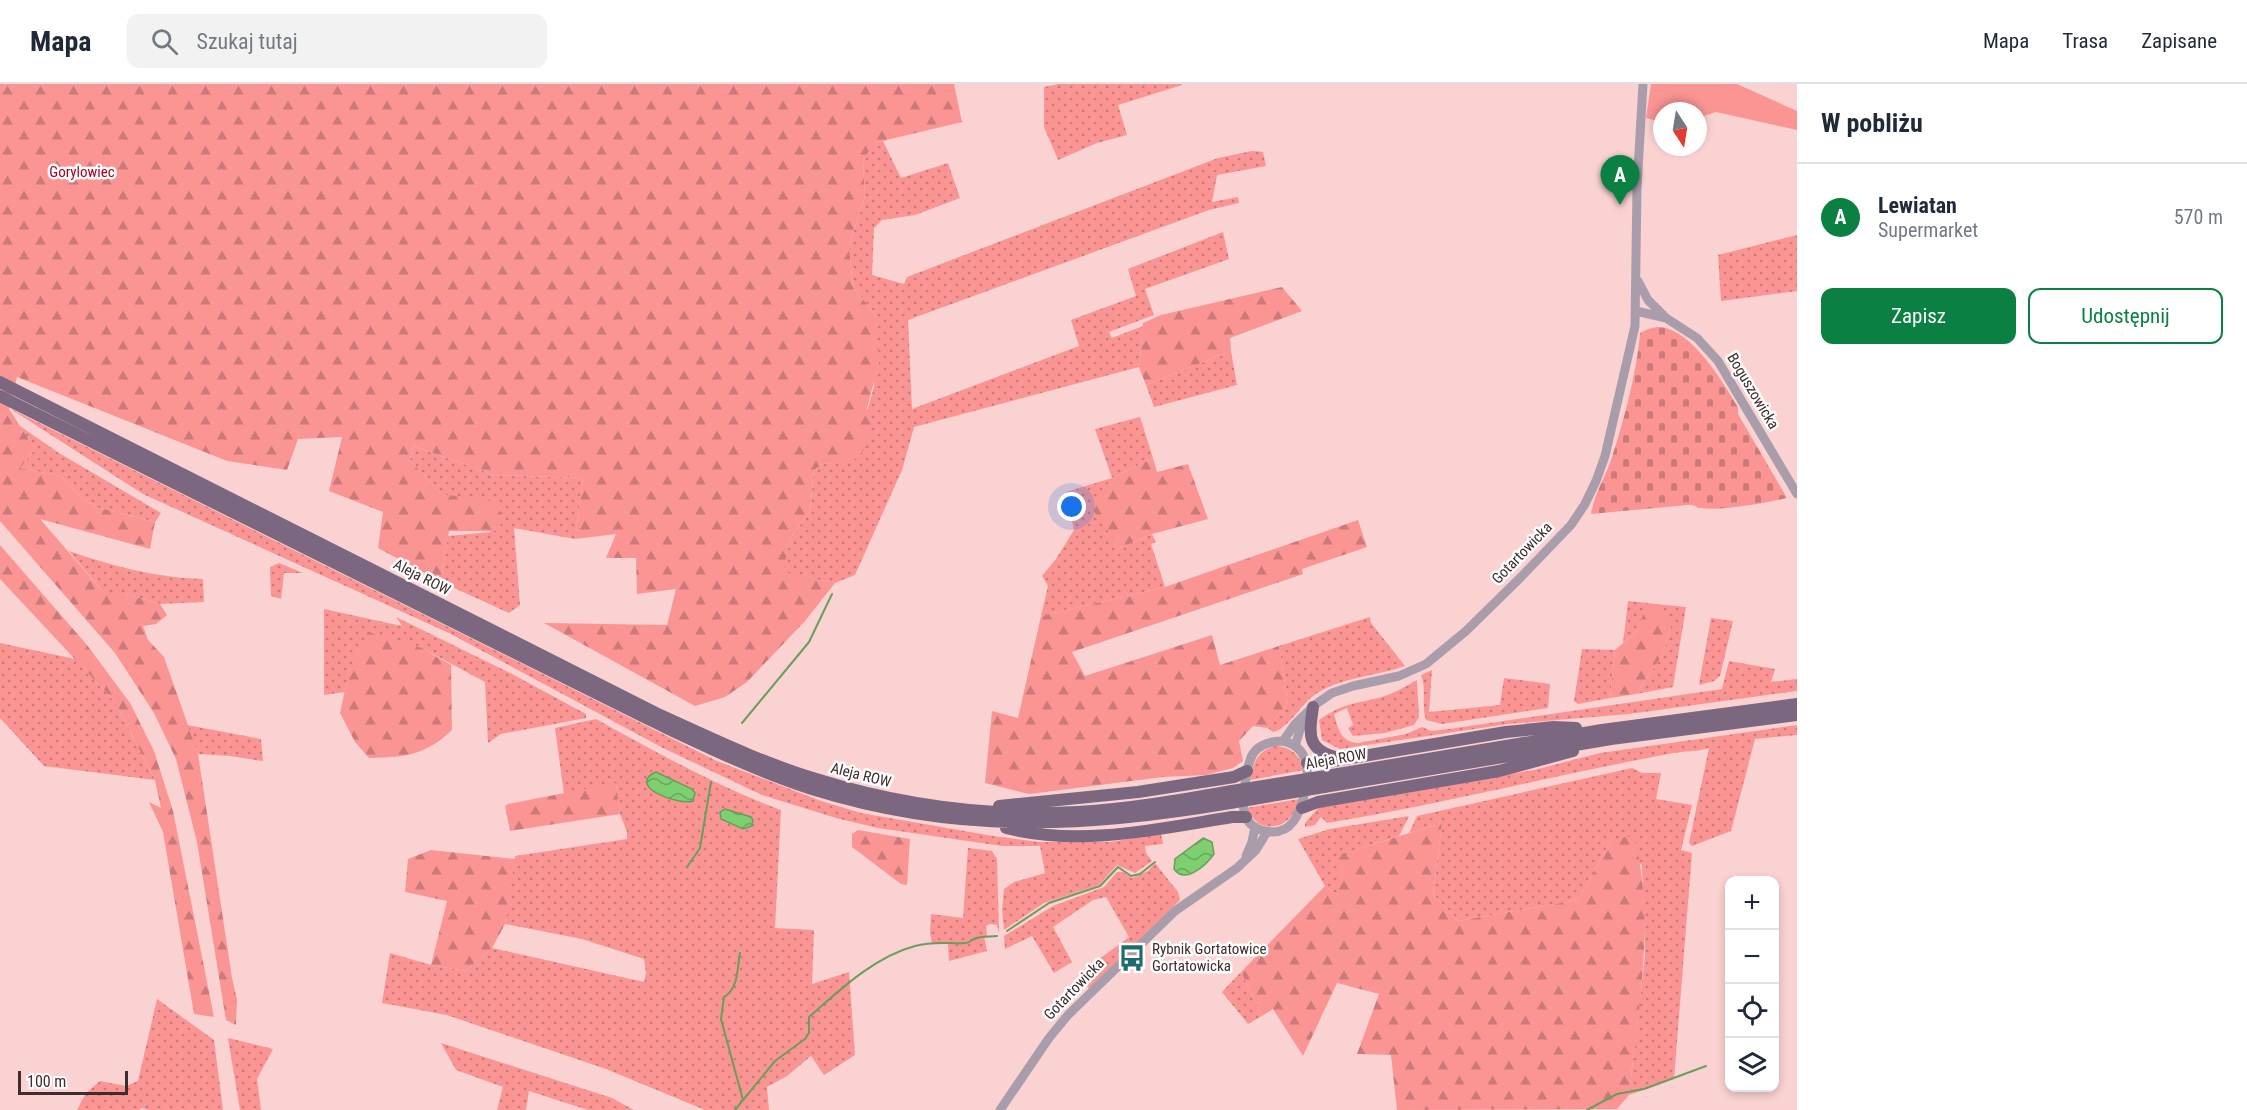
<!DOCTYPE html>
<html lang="pl">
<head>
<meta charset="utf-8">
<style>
	body { margin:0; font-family:"Roboto Condensed",sans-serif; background:#f2f2f3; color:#1f2937 }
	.controls { position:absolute; right:18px; bottom:18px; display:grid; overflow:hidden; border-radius:12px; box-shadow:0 3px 9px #0003 }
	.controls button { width:54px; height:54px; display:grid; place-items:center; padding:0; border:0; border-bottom:2px solid #e0e1e3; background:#fff; color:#1f2937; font:30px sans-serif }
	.compass { position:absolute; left:1653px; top:18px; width:54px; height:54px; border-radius:50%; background:#fff; box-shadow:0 3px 9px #0003; rotate:168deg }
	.scale { position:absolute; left:18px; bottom:15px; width:110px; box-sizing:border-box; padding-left:6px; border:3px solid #3f2c2c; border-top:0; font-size:16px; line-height:21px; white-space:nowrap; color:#3f2c2c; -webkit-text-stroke:4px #fefefe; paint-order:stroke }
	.you { position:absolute; left:1072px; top:423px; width:21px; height:21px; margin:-15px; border:4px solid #fff; border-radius:50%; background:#1a73e8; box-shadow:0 0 0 9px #1a73e833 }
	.badge { display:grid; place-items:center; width:39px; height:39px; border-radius:50%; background:#0b8043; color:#fff; font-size:20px; font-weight:700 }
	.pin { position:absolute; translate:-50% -50px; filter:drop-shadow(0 2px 3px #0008) }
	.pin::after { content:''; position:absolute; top:32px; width:21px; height:18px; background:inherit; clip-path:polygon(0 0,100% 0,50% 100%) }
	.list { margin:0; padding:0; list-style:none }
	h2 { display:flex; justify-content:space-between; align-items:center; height:78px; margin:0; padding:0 24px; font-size:26px }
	h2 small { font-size:20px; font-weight:400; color:#747a83 }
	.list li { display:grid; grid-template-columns:39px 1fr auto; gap:18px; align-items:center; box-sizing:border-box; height:108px; padding:0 24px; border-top:2px solid #e0e1e3 }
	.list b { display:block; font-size:22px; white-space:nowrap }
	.list p { margin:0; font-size:20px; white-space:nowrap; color:#747a83 }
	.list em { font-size:20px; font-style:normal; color:#747a83 }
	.actions { display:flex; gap:12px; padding:18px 24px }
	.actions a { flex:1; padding:14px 0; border:2px solid #0b8043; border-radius:12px; text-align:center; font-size:21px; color:#0b8043 }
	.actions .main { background:#0b8043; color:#fff }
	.icon { flex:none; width:33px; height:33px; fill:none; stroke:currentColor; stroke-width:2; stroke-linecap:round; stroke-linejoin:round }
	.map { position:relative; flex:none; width:1797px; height:1026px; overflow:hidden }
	header { display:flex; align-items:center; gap:36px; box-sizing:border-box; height:84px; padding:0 30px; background:#fff; border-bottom:2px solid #e0e1e3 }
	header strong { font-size:28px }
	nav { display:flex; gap:33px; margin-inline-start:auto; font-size:21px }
	.search { width:420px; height:54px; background:#f2f2f3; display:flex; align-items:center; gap:15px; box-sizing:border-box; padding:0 21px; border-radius:12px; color:#747a83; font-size:22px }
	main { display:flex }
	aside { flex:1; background:#fff }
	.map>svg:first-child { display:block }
</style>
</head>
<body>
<header>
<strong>Mapa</strong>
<div class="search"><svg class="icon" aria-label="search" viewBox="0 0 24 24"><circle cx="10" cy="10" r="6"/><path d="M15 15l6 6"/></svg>Szukaj tutaj</div>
<nav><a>Mapa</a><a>Trasa</a><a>Zapisane</a></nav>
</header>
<main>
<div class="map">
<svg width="1797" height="1026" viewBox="0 0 1797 1026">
	<defs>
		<pattern id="grass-dots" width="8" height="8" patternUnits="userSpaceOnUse" patternTransform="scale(1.5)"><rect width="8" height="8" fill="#fa9594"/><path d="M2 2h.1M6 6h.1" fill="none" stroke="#cc7a79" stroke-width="1.8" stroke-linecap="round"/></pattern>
		<pattern id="forest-firs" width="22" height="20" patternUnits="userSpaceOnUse" patternTransform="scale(1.5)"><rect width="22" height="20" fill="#fa9594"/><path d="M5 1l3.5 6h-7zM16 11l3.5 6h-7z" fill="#cc7a79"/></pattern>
		<pattern id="cemetery-stones" width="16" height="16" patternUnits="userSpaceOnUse" patternTransform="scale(1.5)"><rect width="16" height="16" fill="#fa9594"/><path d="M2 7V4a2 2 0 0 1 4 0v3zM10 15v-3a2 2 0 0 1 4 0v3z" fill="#cc7a79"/></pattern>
		<pattern id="water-waves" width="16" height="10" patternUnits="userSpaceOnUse" patternTransform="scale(1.5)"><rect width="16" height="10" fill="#7dcf70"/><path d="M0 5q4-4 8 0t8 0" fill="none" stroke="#68a85c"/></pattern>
	</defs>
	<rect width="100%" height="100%" fill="#f9d2d1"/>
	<path fill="url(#grass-dots)" d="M1058,0H1182V1L1118,21L1127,51L1097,59L1058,76L1044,43V3Z
		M883,57L901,94L948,79L960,114L915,131L882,136L874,144L872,191L904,200L907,193L1218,74L1252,67L1263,68L1266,82L1217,91L1212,118L1238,113L1239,119L1209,126L908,236L912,325L1079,262L1071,236L1136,212L1128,185L1223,148L1229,175L1145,205L1154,231L1109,248L1112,254L1143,242L1139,283L914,343L902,386L855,491L835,499L782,489L790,455L810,427L814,386L823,380L853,376L874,303L876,231L853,203L849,162L865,112L863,76L873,59Z
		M1797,151V207L1721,217L1718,171Z
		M1231,267L1237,301L1154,323L1146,301Z
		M9,324L717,677L821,717L861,729L993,752L1039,758H1111L1161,749L1163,760L1145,762L1146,769L1152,777L1135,789L1117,781L1099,801L1044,819L1004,846L1002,826L1004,805L1014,798L1045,789L1040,762H1002L878,744L836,734L762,711L663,664L449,549L143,410Z
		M1140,333L1153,374L1112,394L1120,464L1152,450L1156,458L1151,460L1165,503L1041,532L1048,502L1042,492L1056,475L1074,446L1066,408L1112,394L1095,345Z
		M20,342L59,369L161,429L155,438L96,423L82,414L61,392L20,384L35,365Z
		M413,362L495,391L583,394L575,455L514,444L520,521L509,529L441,498L448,452L491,448L441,410L410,376Z
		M69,467C112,482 157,494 203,495L204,518L160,520L126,510H105Z
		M279,479L303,489H284L281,515L271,512L270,483Z
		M1628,517L1686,523L1673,603L1636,610L1662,572L1671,541L1648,520L1636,548L1623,559Z
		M324,525L402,542L396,533L512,590L586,630V634L501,650L488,659L485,598L422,564L350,583L345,608L324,611Z
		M1370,533L1371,539L1405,582C1380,591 1341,594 1319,608C1302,617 1290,644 1273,648L1268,644L1288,619L1279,562Z
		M1711,534L1733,537L1720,592L1714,597L1699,601Z
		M0,559L75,575L115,618L155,696L44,682L0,634Z
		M1582,565L1615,566L1610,614L1578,620L1574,617Z
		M1729,577L1775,585L1771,598L1797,595V607L1629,630L1508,640L1340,665L1322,656L1319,636C1343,619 1355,620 1382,613C1395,609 1406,602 1417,596L1419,633L1414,641L1385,649L1353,652L1348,644L1353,641L1347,624L1334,630C1338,645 1341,658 1358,659L1406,650L1422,643L1431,647L1449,645L1722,605Z
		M1432,586L1429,628L1500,621L1504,594L1550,600L1548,624L1442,640L1426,636C1421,622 1427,606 1421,591Z
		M596,635C656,668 716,702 781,726L775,844L814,846L812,900L849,888L855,971L824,991L811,972L787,992L767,1003L769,1026H705L606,985L447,931L382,919L390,869L431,881L466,887L492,864L644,898L646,889L644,875L582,855L505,840L515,772L627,755V748L620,730L616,700L564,710L555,644Z
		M187,641L261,655L263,677L230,672L198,670Z
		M1797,641V651L1755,655L1731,747L1692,762L1689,759L1709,664C1697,668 1685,667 1673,669C1644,675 1616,680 1588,686C1501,704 1414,725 1327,739L1321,733L1315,741L1305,743V739L1320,722L1534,686L1600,669Z
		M1275,662C1291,663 1299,670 1304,686L1250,696C1253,679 1257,667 1275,662Z
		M1632,684L1642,689H1661L1656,715L1692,721L1681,766L1692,769L1674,995L1629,1011L1645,871L1642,781L1612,755L1578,816L1458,837L1433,810L1442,739L1409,749L1417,732Z
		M1299,715C1294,735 1280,748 1259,740L1248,729L1246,724Z
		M1409,732L1399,752L1339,771V812L1325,802L1298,755L1330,745Z
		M968,764L992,767L997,775L999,849L997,841L990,840L986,842L987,852H984L987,867L949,877L948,860H932L930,849L931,830L963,834Z
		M1155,779L1178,808L1180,816L1089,905L1079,890L1129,853L1106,813L1093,816L1053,843L1072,878L1054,889L1032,852L1005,865L1004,852L1053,822L1104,803L1117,788H1123L1132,794L1148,787Z
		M1241,888L1262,932L1248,940L1222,908Z
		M157,915L214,956L223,1026H149L141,1024L140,1026H77L86,1009L100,997L126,1002L138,997Z
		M228,954L273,965L257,995L261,1026H240Z
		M441,959L612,1014L634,1026H588L529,1007L526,1026H497L503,1003L456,986Z"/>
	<path fill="url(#forest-firs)" d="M0,0H954L962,38L874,59L863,76L865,112L849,162L853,203L876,231L879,279L867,324L873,341L863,367L853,377L823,380L814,386L810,427L790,455L783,488L835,499L805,537L747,598L725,613L695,622L544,539L667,541L676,505L637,510L636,474H606L616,450L575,455L583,394L495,391L413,362L410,376L441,410L499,418L501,447H449L441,498L378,464L383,428L329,407L342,353L298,355L287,386L227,377L17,293L9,325L35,365L20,384L61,392L82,414L96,423L155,438L150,465L40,435L105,510H126L160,520L167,531L156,540L143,542L148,556L164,573L198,670L232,894L237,916L236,941L226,936L197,758L176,675L154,629L115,569L0,437Z
		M1282,203L1302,227L1230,254L1231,267L1146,301L1139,283L1143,239L1161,231Z
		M1153,374L1157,388L1188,380L1208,435L1152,450L1120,464L1090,422L1112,394Z
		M1358,436L1367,463L1302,485L1303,490L1072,568L1085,592L1212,551L1220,581L1279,562L1288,619L1268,644L1253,642L1239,657L1243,677L1233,684L1206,691L1163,693L1029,710L985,699L992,627L1018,634L1041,532L1165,503Z
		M0,461L87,561L130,619L154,667L173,727L214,933L194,930L163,748L149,718L161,724L155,696L115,618L0,495Z
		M1648,519L1664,528L1671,541L1662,572L1636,610L1610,614L1615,566L1636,548Z
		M368,548L422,564L451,581L452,646C424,672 406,673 369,674L355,658L340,629L350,583Z
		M616,699L620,730L510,747L505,722L508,720Z
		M1442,739L1433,810L1458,837L1578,816L1612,755L1634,752C1656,836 1638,926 1629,1011L1617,1025L1397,1026L1391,971L1357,970L1379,910L1337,899L1303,972L1273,925L1262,932L1241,888L1325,802L1339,812L1338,771Z
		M858,746L910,755L907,801L901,800L852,763V750Z
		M431,766L515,775L505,840L492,864L466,887L431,881L447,817L405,808L408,775Z"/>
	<path fill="url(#cemetery-stones)" d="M1657,243C1691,243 1722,297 1738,323V330L1787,414C1765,419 1723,427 1701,424C1696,424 1694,420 1688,421L1591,430C1594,410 1606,392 1612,373C1624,336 1637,288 1640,249L1648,245Z"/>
	<path fill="#fa9594" d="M1651,0H1737L1797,27V46L1716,28L1698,34V27H1662V38L1646,34Z"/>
	<path fill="url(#water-waves)" stroke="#6a9e5c" stroke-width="1.5" d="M656,688L692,705L695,709L693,717C679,722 625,702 656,688Z
		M725,725L751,733L753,736L752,742L743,745L721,735L720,728Z
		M1203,754L1212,758L1214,770C1206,781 1185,801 1174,785L1175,775Z"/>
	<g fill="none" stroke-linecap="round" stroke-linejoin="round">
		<path stroke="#6a9e5c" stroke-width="2" d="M742,639L809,558L832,510
			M687,783L700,764L711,698
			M1007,847L1049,819L1100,802L1118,783L1131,792L1140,790L1155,778
			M740,869C737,884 739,904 724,913L721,935L743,1016
			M735,1026L775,977L805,955L809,949V933C840,906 874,873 915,862C933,857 949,860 966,859C971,858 969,857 974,855C981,852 990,853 997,852
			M1587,1026L1617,1010L1644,1005L1706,982"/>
		<path stroke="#a99dab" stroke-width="9" d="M1638,197L1648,216L1666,234L1697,254L1718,277L1797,410
			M1636,227L1666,234
			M1283,657L1295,640L1316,620L1332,609L1353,602L1399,592L1426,580L1466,547L1521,493L1571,441L1585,420L1596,397L1605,372L1635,242L1637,103L1643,0
			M1283,657C1309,663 1310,687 1305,708C1300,729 1292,753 1265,747C1238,742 1242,714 1246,694C1248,684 1249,672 1257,665C1264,659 1274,657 1283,657Z
			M1295,662L1304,633
			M1246,772L1252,758L1255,743
			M1000,1026L1049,954L1068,931L1175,827L1237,784L1256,766L1267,748"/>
		<path stroke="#7c6780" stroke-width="12" d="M0,298L660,631C711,654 762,679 816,695C900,721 990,733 1078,728C1130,725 1181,716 1232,707
			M0,312L650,636C703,661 756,687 812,705C956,750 1083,744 1230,719
			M1313,623C1309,651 1306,666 1339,674
			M1307,679H1322L1506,648L1554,643L1576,644
			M1326,692L1602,646L1797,620
			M1324,703L1611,655L1797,631
			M999,722L1138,708L1234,693L1247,687
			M1302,724L1318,718L1499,687L1573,667
			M1006,744C1081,763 1158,745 1232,733H1246"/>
		<path stroke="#7c6780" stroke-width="12" d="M1232,707L1326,692
			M1230,719L1324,703"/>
	</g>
	<defs>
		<symbol id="bus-bare" viewBox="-9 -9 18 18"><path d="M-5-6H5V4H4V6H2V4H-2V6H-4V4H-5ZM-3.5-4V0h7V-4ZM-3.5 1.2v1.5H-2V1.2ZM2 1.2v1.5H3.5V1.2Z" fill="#1e6b6f" stroke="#fefefe" stroke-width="2.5" paint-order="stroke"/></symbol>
	</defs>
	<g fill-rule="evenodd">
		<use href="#bus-bare" x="1113" y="855" width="38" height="38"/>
	</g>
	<g text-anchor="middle" stroke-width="5" stroke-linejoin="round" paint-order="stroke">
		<g font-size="15" fill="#a50326" stroke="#fefefe">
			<text x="82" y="93">Gorylowiec</text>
		</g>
		<g font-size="15" fill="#3f2c2c" stroke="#fefefe">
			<text transform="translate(1753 307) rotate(59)" y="5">Boguszowicka</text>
			<text transform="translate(1522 469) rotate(-46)" y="5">Gotartowicka</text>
			<text transform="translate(422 493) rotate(27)" y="5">Aleja ROW</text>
			<text transform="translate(1336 675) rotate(-10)" y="5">Aleja ROW</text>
			<text transform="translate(861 691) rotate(14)" y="5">Aleja ROW</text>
			<text transform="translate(1074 905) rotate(-46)" y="5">Gotartowicka</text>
		</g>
		<g font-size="15" fill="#3f2c2c" stroke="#fefefe" text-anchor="start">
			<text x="1152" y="870">Rybnik Gortatowice<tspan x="1152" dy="17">Gortatowicka</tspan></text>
		</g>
	</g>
</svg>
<div class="controls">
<button>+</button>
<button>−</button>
<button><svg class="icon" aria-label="locate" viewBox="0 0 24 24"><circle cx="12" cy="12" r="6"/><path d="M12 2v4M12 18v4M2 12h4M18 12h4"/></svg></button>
<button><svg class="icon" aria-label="layers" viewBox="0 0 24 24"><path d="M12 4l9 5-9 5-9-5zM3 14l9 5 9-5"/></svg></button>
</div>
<svg class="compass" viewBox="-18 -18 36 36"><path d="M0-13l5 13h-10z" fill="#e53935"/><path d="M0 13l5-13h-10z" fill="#747a83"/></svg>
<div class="scale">100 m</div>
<div class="you"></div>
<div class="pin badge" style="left:1620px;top:121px">A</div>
</div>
<aside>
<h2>W pobliżu<small></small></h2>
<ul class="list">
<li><span class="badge">A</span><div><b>Lewiatan</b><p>Supermarket</p></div><em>570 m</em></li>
</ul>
<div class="actions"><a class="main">Zapisz</a><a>Udostępnij</a></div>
</aside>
</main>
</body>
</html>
